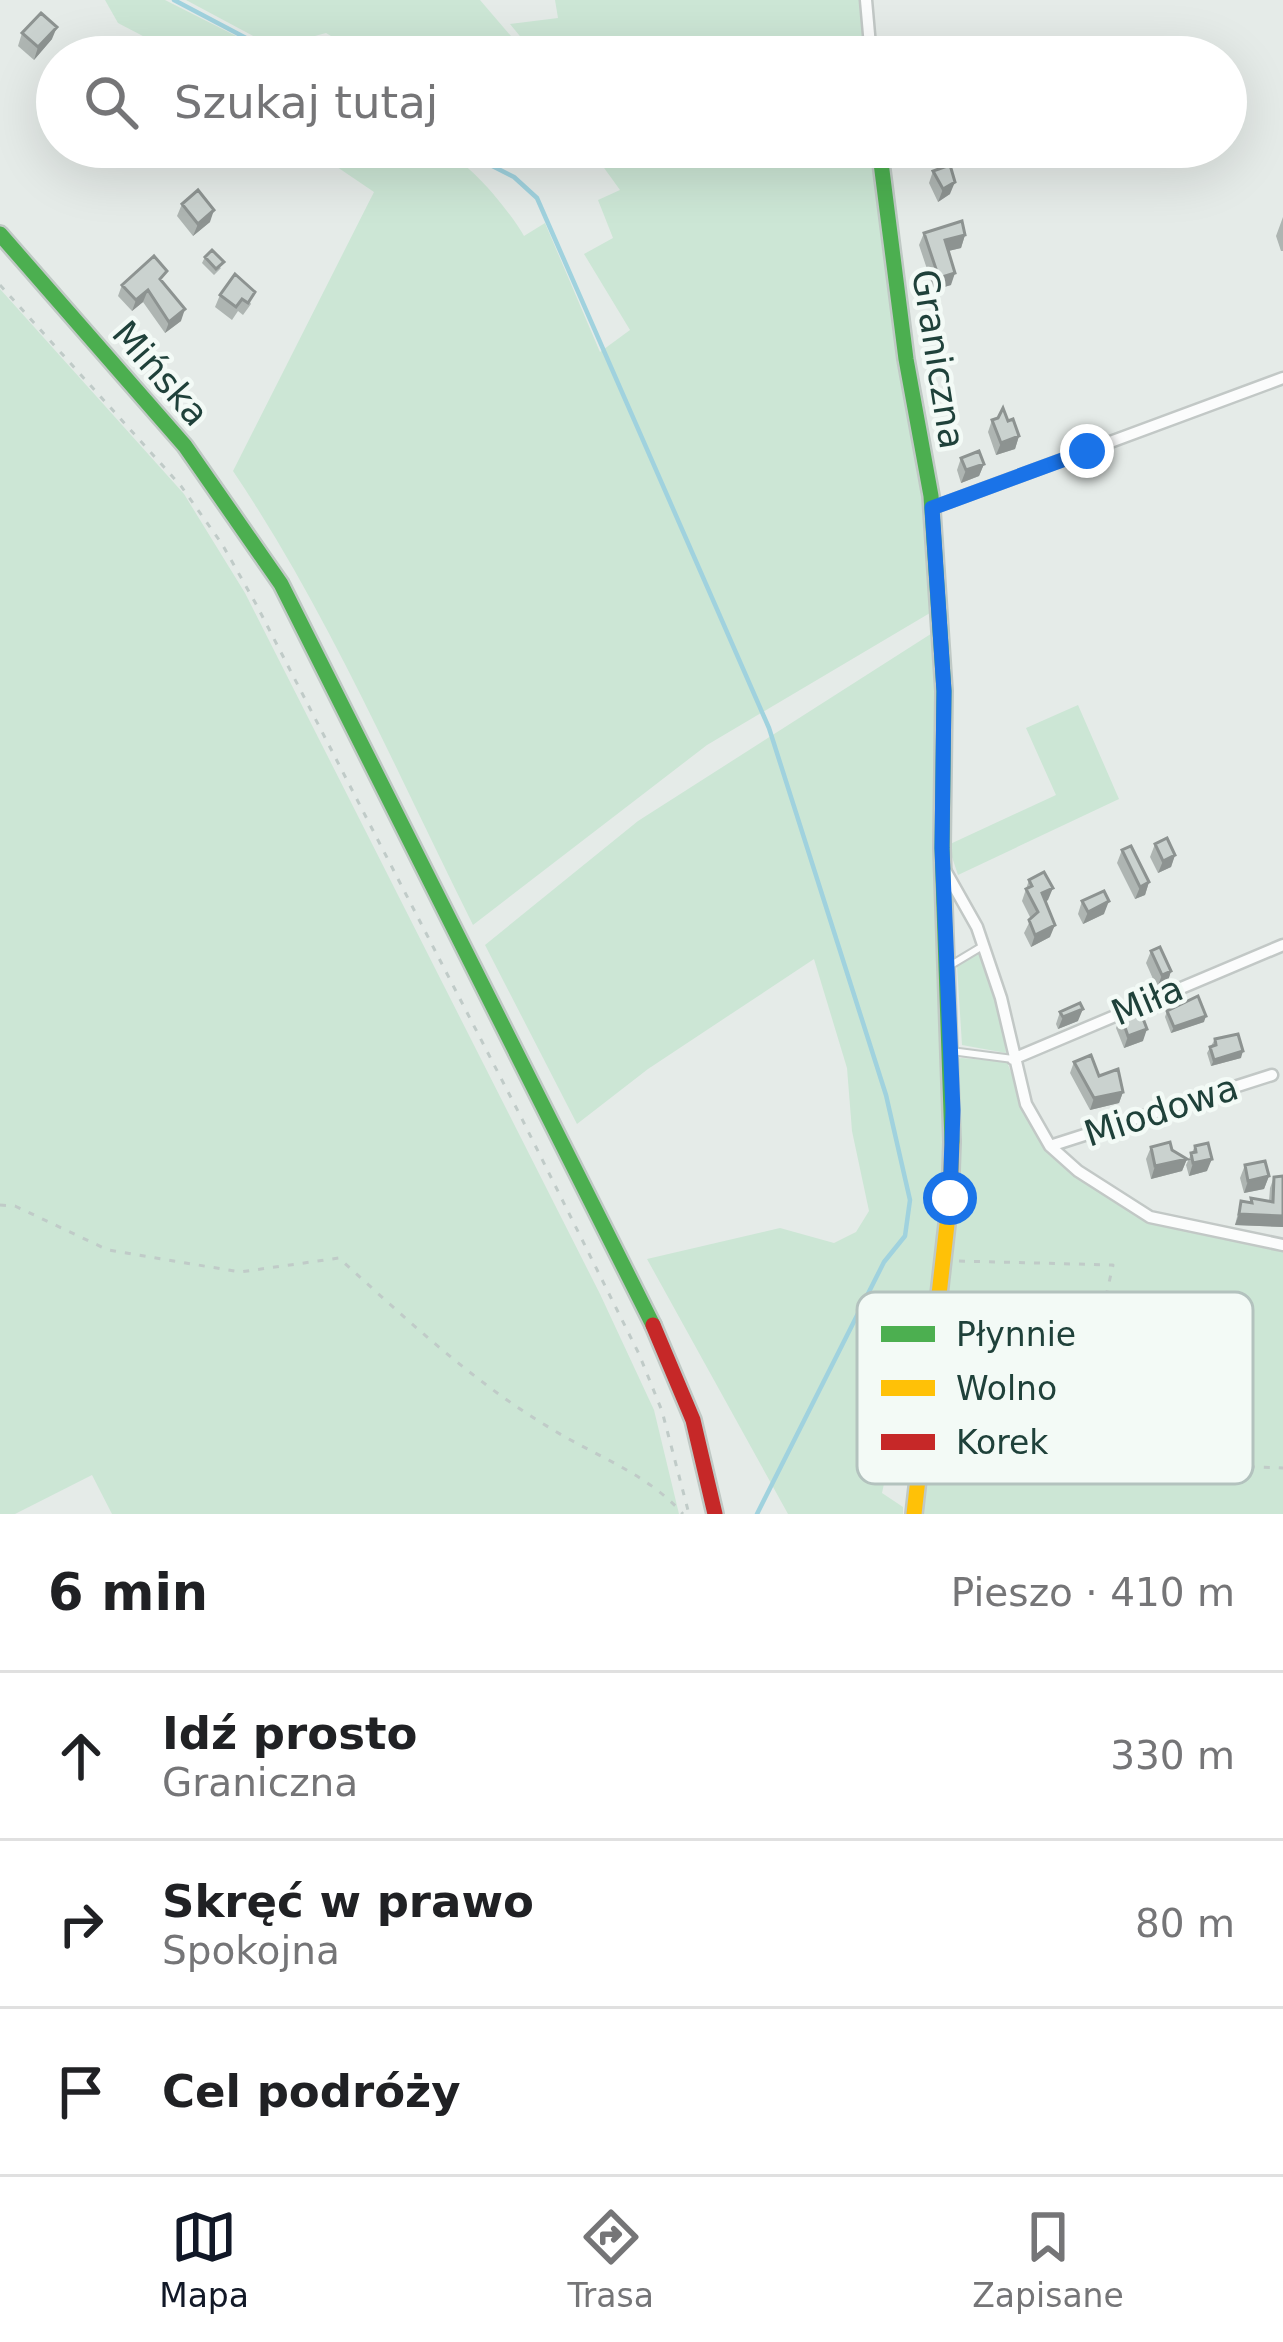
<!DOCTYPE html>
<html lang="pl">
<head>
<meta charset="utf-8">
<style>
	body { margin:0; font-family:"DejaVu Sans",sans-serif; background:#f2f2f2; color:#202124 }
	.stop { position:absolute; width:36px; height:36px; margin:-27px; border:9px solid #1a73e8; border-radius:50%; background:#fff }
	.stop.end { background:#1a73e8; border-color:#fff; box-shadow:0 3px 12px #0008 }
	.list { margin:0; padding:0; list-style:none }
	h2 { display:flex; justify-content:space-between; align-items:center; height:156px; margin:0; padding:0 48px; font-size:51px }
	h2 small { font-size:39px; font-weight:400; color:#757577 }
	.list li { display:grid; grid-template-columns:78px 1fr auto; gap:36px; align-items:center; box-sizing:border-box; height:168px; padding:0 48px; border-top:3px solid #e0e0e0 }
	.list b { display:block; font-size:45px; white-space:nowrap }
	.list p { margin:0; font-size:39px; white-space:nowrap; color:#757577 }
	.list em { font-size:39px; font-style:normal; color:#757577 }
	.icon { flex:none; width:66px; height:66px; fill:none; stroke:currentColor; stroke-width:2; stroke-linecap:round; stroke-linejoin:round }
	.map { position:relative; flex:none; width:1283px; height:1514px; overflow:hidden }
	.search { position:absolute; background:#fff; box-shadow:0 12px 48px #0002; left:36px; right:36px; top:36px; height:132px; display:flex; align-items:center; gap:30px; box-sizing:border-box; padding:0 42px; border-radius:66px; color:#757577; font-size:45px }
	.sheet { height:660px; background:#fff }
	nav { display:flex; justify-content:space-around; align-items:center; box-sizing:border-box; height:168px; border-top:3px solid #e0e0e0; background:#fff; font-size:33px; color:#757577 }
	nav a { display:grid; justify-items:center; gap:6px }
	nav .on { color:#111827 }
	.map>svg:first-child { display:block }
</style>
</head>
<body>
<div class="map">
<svg width="1283" height="1514" viewBox="0 0 1283 1514">
	<rect width="100%" height="100%" fill="#e5ebe8"/>
	<path fill="#cce6d5" d="M105,0H165L278,57H183L118,23Z
		M186,0H480L529,57H366L326,33L274,47Z
		M555,0H860L865,57H537L510,24L558,18Z
		M319,147C355,147 396,141 432,147C463,152 509,210 524,236L545,223L600,352L630,330L584,254L613,238L598,200L620,190L589,147H872C888,302 921,455 935,610L707,745L473,925C397,773 328,612 233,471L374,192L315,152Z
		M0,289L184,494L245,593L600,1294L654,1410L679,1514H112L92,1475L15,1514H0Z
		M937,630L946,1150L941,1245L915,1458L906,1465H888L882,1493L903,1507V1514H788L647,1259L780,1228L834,1243L856,1232L869,1211L852,1131L847,1068L814,959L648,1069L577,1124L485,945L638,821Z
		M1078,705L1119,799L958,875L948,845L1056,795L1026,728Z
		M981,950L1000,1006L1006,1053L962,1045L957,966Z
		M962,1058L1007,1062L1035,1133L1052,1155L1112,1200L1152,1220L1283,1250V1514H915L955,1059Z"/>
	<g fill="none" stroke-linecap="round" stroke-linejoin="round">
		<path stroke="#a0d2de" stroke-width="4.5" d="M174,0L282,57
			M455,147L514,177L537,198L769,728L886,1095L910,1200L905,1236L884,1262L757,1514"/>
		<defs>
			<path id="lane" d="M951,965L981,947
				M951,1051L1013,1059"/>
			<path id="street" d="M866,0L871,57
				M932,508L1283,378
				M946,872L977,927L1001,998L1026,1104L1050,1146L1078,1171L1150,1217L1283,1245
				M1013,1059L1283,945
				M1050,1146L1272,1075"/>
			<path id="fast" d="M879,147L906,359L931,496L944,691L942,848L952,1142
				M0,234L185,446L281,584L653,1325"/>
			<path id="slow" d="M914,1514L950,1198L952,1142"/>
			<path id="jam" d="M653,1325L693,1420L715,1514"/>
		</defs>
		<use href="#lane" stroke="#c2c8c6" stroke-width="10"/>
		<use href="#street" stroke="#c2c8c6" stroke-width="15"/>
		<use href="#fast" stroke="#c0c9c5" stroke-width="20"/>
		<use href="#slow" stroke="#c0c9c5" stroke-width="20"/>
		<use href="#jam" stroke="#c0c9c5" stroke-width="20"/>
		<path stroke="#c0cbc8" stroke-width="3" stroke-dasharray="6 9" stroke-linecap="butt" d="M0,285L181,486L222,544L256,604L521,1117L639,1354L662,1411L689,1514
			M0,1205L15,1206L108,1250L240,1272L339,1258C405,1318 473,1382 550,1428C595,1456 647,1473 683,1514
			M959,1261L1113,1265L1092,1359L1042,1460L1283,1468"/>
		<use href="#lane" stroke="#fbfcfc" stroke-width="6"/>
		<use href="#street" stroke="#fbfcfc" stroke-width="10"/>
		<use href="#fast" stroke="#4caf50" stroke-width="15"/>
		<use href="#slow" stroke="#ffc107" stroke-width="15"/>
		<use href="#jam" stroke="#c62828" stroke-width="15"/>
	</g>
	<path fill="#aeb5b2" d="M22,33L52,39L34,60L18,46Z
		M244,147H264L255,157Z
		M1017,147H1049L1045,158L1042,160L1039,166L1019,168L1014,153Z
		M933,171L950,194L938,202L929,183Z
		M182,204L210,222L193,236L177,216Z
		M1283,217V251H1281L1276,236Z
		M924,233L965,235L961,248L948,251L951,285L934,290L919,245Z
		M205,257L221,268L214,275L202,263Z
		M235,274L251,304L243,315L238,311L232,320L215,307L220,295Z
		M163,283L181,321L165,333L143,302L132,311L118,296L122,285Z
		M992,420L1019,436L1015,449L996,455L988,432Z
		M961,458L984,464L979,476L961,483L957,470Z
		M1155,844L1175,855L1171,867L1158,873L1150,857Z
		M1122,850L1149,882L1145,895L1135,899L1117,863Z
		M1029,880L1048,900L1045,902L1050,937L1031,947L1024,933L1031,919L1022,901Z
		M1082,901L1104,914L1083,924L1078,914Z
		M1151,951L1171,971L1167,984L1157,988L1146,963Z
		M1167,1011L1204,1022L1171,1033L1165,1017Z
		M1060,1012L1078,1021L1058,1029L1056,1024Z
		M1121,1016L1143,1041L1124,1048L1116,1028Z
		M1215,1039L1241,1058L1211,1066L1207,1053Z
		M1074,1062L1123,1092L1119,1103L1090,1110L1070,1073Z
		M1195,1146L1207,1171L1189,1176L1186,1165Z
		M1151,1147L1172,1150L1187,1159L1182,1171L1151,1179L1146,1159Z
		M1245,1165L1269,1176L1264,1189L1244,1193L1240,1178Z
		M1283,1176V1227L1235,1225L1241,1201L1250,1202L1251,1198L1269,1201L1270,1188L1274,1177Z"/>
	<path fill="#8d9391" d="M57,27L52,39L34,60L38,47Z
		M1049,147L1045,158L1042,160L1039,166L1019,168L1024,155Z
		M955,182L950,194L938,202L943,189Z
		M214,210L210,222L193,236L198,224Z
		M965,235L961,248L940,253L945,240Z
		M955,273L951,285L934,290L939,278Z
		M148,290L143,302L132,311L136,300Z
		M185,309L181,321L165,333L169,322Z
		M1019,436L1015,449L996,455L1001,443Z
		M984,464L979,476L961,483L966,470Z
		M1175,855L1171,867L1158,873L1163,861Z
		M1149,882L1145,895L1135,899L1140,887Z
		M1053,888L1048,900L1037,906L1042,893Z
		M1109,901L1104,914L1083,924L1088,912Z
		M1055,925L1050,937L1031,947L1035,935Z
		M1171,971L1167,984L1157,988L1162,975Z
		M1083,1009L1078,1021L1058,1029L1063,1017Z
		M1206,1016L1204,1022L1171,1033L1174,1027Z
		M1147,1029L1143,1041L1124,1048L1128,1036Z
		M1243,1051L1241,1058L1211,1066L1214,1060Z
		M1123,1092L1119,1103L1090,1110L1094,1098Z
		M1187,1159L1182,1171L1151,1179L1155,1166Z
		M1212,1159L1207,1171L1189,1176L1193,1163Z
		M1269,1176L1264,1189L1244,1193L1248,1181Z
		M1239,1214L1283,1216V1227L1235,1225Z"/>
	<path fill="#cad2cf" stroke="#8d9391" stroke-width="3" d="M41,13L57,27L38,47L22,33Z
		M163,43L172,50L166,57H151Z
		M1021,147H1047L1042,149L1044,154L1024,155Z
		M950,165L955,182L943,189L933,171Z
		M198,190L214,210L198,224L182,204Z
		M962,221L965,235L945,240L955,273L939,278L924,233Z
		M212,250L224,262L216,269L205,257Z
		M154,256L167,271L160,279L185,309L169,322L148,290L136,300L122,285Z
		M235,274L255,292L248,303L242,299L236,307L220,295Z
		M1003,408L1008,421L1013,419L1019,436L1001,443L992,420L998,418Z
		M979,451L984,464L966,470L961,458Z
		M1167,838L1175,855L1163,861L1155,844Z
		M1131,846L1149,882L1140,887L1122,850Z
		M1044,872L1053,888L1042,893L1055,925L1035,935L1029,920L1038,912L1026,889L1032,886L1029,880Z
		M1104,891L1109,901L1088,912L1082,901Z
		M1160,947L1171,971L1162,975L1151,951Z
		M1198,996L1206,1016L1174,1027L1167,1011Z
		M1080,1003L1083,1009L1063,1017L1060,1012Z
		M1139,1008L1147,1029L1128,1036L1121,1016Z
		M1238,1034L1243,1051L1214,1060L1210,1047L1216,1045L1215,1039Z
		M1091,1055L1099,1076L1118,1069L1123,1092L1094,1098L1074,1062Z
		M1170,1142L1172,1150L1187,1159L1155,1166L1151,1147Z
		M1208,1143L1212,1159L1193,1163L1191,1153L1196,1152L1195,1146Z
		M1265,1161L1269,1176L1248,1181L1245,1165Z
		M1283,1176V1216L1239,1214L1241,1201L1252,1203L1251,1198L1273,1202L1274,1177Z"/>
	<g fill="none" stroke-linecap="round" stroke-linejoin="round">
		<path stroke="#1a73e8" stroke-width="15" d="M950,1198L953,1110L942,848L944,691L932,508L1087,451"/>
	</g>
	<g text-anchor="middle" stroke-width="9" stroke-linejoin="round" paint-order="stroke">
		<g font-size="36" fill="#1f413a" stroke="#f3faf6">
			<text transform="translate(939 359) rotate(81)" y="13">Graniczna</text>
			<text transform="translate(161 373) rotate(49)" y="13">Mińska</text>
			<text transform="translate(1147 1000) rotate(-23)" y="13">Miła</text>
			<text transform="translate(1161 1110) rotate(-18)" y="13">Miodowa</text>
		</g>
	</g>
	<rect x="857" y="1292" width="396" height="192" rx="18" fill="#f3faf6" stroke="#b3c2be" stroke-width="3"/>
	<rect x="881" y="1326" width="54" height="16" fill="#4caf50"/>
	<rect x="881" y="1380" width="54" height="16" fill="#ffc107"/>
	<rect x="881" y="1434" width="54" height="16" fill="#c62828"/>
	<g font-size="33" fill="#1f413a">
		<text x="956" y="1346">Płynnie</text>
		<text x="956" y="1400">Wolno</text>
		<text x="956" y="1454">Korek</text>
	</g>
</svg>
<div class="stop" style="left:950px;top:1198px"></div>
<div class="stop end" style="left:1087px;top:451px"></div>
<div class="search"><svg class="icon" aria-label="search" viewBox="0 0 24 24"><circle cx="10" cy="10" r="6"/><path d="M15 15l6 6"/></svg>Szukaj tutaj</div>
</div>
<section class="sheet">
<h2>6 min<small>Pieszo · 410 m</small></h2>
<ul class="list">
<li><svg class="icon" aria-label="ahead" viewBox="0 0 24 24"><path d="M12 20V5M6 11l6-6 6 6"/></svg><div><b>Idź prosto</b><p>Graniczna</p></div><em>330 m</em></li>
<li><svg class="icon" aria-label="right" viewBox="0 0 24 24"><path d="M7 20v-9h11M14 6l5 5-5 5"/></svg><div><b>Skręć w prawo</b><p>Spokojna</p></div><em>80 m</em></li>
<li><svg class="icon" aria-label="arrive" viewBox="0 0 24 24"><path d="M6 21V4h12l-3 4 3 4H6"/></svg><div><b>Cel podróży</b></div></li>
</ul>
</section>
<nav>
<a class="on"><svg class="icon" aria-label="map" viewBox="0 0 24 24"><path d="M3 6l6-2 6 2 6-2v14l-6 2-6-2-6 2zM9 4v14M15 6v14"/></svg>Mapa</a>
<a><svg class="icon" aria-label="directions" viewBox="0 0 24 24"><path d="M12 3l9 9-9 9-9-9zM9 14v-3h6M13 9l2 2-2 2"/></svg>Trasa</a>
<a><svg class="icon" aria-label="saved" viewBox="0 0 24 24"><path d="M7 4h10v16l-5-4-5 4z"/></svg>Zapisane</a>
</nav>
</body>
</html>
